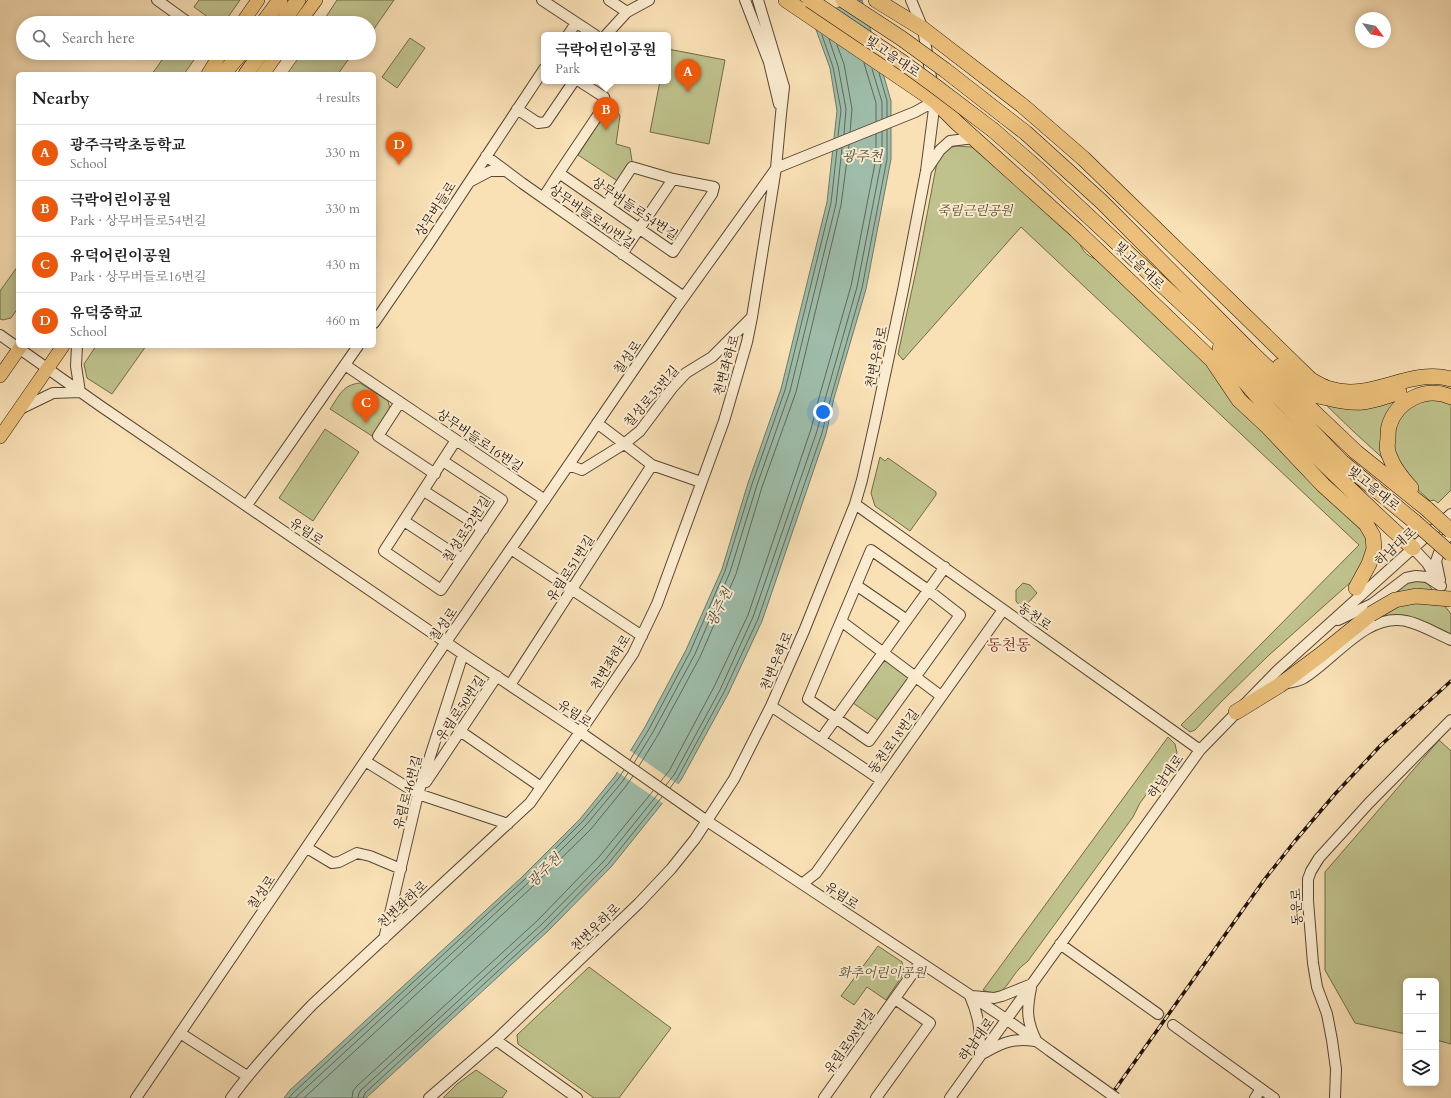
<!DOCTYPE html>
<html lang="en">
<head>
<meta charset="utf-8">
<style>
	body { margin:0; font-family:Cardo,"Noto Serif KR",serif; background:#f2f2f2; color:#202124 }
	.controls { position:absolute; right:12px; bottom:12px; display:grid; overflow:hidden; border-radius:6px; box-shadow:0 2px 10px #0003 }
	.controls button { width:36px; height:36px; display:grid; place-items:center; padding:0; border:0; border-bottom:1px solid #e0e0e0; background:#fff; color:#202124; font:20px sans-serif }
	.compass { position:absolute; left:1355px; top:12px; width:36px; height:36px; border-radius:50%; background:#fff; box-shadow:0 2px 10px #0003; rotate:122deg }
	.you { position:absolute; left:823px; top:412px; width:14px; height:14px; margin:-10px; border:3px solid #fff; border-radius:50%; background:#1a73e8; box-shadow:0 0 0 6px #1a73e833 }
	.badge { display:grid; place-items:center; width:26px; height:26px; border-radius:50%; background:#ea580c; color:#fff; font-size:13px; font-weight:700 }
	.pin { position:absolute; translate:-50% -33px; filter:drop-shadow(0 1px 2px #0008) }
	.pin::after { content:''; position:absolute; top:21px; width:14px; height:12px; background:inherit; clip-path:polygon(0 0,100% 0,50% 100%) }
	.popup { position:absolute; left:541px; top:32px; width:130px; height:52px; box-sizing:border-box; display:grid; place-content:center; border-radius:6px; background:#fff; filter:drop-shadow(0 1px 3px #0005); font-size:13px; white-space:nowrap; color:#757577 }
	.popup b { font-size:15px; color:#202124 }
	.popup::after { content:''; position:absolute; left:50%; top:100%; margin-left:-8px; border:8px solid transparent; border-top-color:#fff }
	.list { margin:0; padding:0; list-style:none }
	h2 { display:flex; justify-content:space-between; align-items:center; height:52px; margin:0; padding:0 16px; font-size:17px }
	h2 small { font-size:13px; font-weight:400; color:#757577 }
	.list li { display:grid; grid-template-columns:26px 1fr auto; gap:12px; align-items:center; box-sizing:border-box; height:56px; padding:0 16px; border-top:1px solid #e0e0e0 }
	.list b { display:block; font-size:15px; white-space:nowrap }
	.list p { margin:0; font-size:13px; white-space:nowrap; color:#757577 }
	.list em { font-size:13px; font-style:normal; color:#757577 }
	.icon { flex:none; width:22px; height:22px; fill:none; stroke:currentColor; stroke-width:2; stroke-linecap:round; stroke-linejoin:round }
	.map { position:relative; flex:none; width:1451px; height:1098px; overflow:hidden }
	.search { position:absolute; background:#fff; box-shadow:0 2px 10px #0003; left:16px; top:16px; width:360px; height:44px; display:flex; align-items:center; gap:10px; box-sizing:border-box; padding:0 14px; border-radius:22px; color:#757577; font-size:15px }
	.panel { position:absolute; background:#fff; box-shadow:0 2px 10px #0003; left:16px; top:72px; width:360px; height:276px; border-radius:6px }
	.map>svg:first-child { display:block }
</style>
</head>
<body>
<div class="map">
<svg width="1451" height="1098" viewBox="0 0 1451 1098">
	<rect width="100%" height="100%" fill="#f9e0b5"/>
	<filter id="stains"><feTurbulence type="fractalNoise" baseFrequency=".005" numOctaves="4"/><feColorMatrix values="0 0 0 0 .2 0 0 0 0 .09 0 0 0 0 .02 0 0 0 .5 -.17"/></filter>
	<radialGradient id="worn" r=".72"><stop offset=".6" stop-color="#630" stop-opacity="0"/><stop offset="1" stop-color="#630" stop-opacity=".3"/></radialGradient>
	<path fill="#bfc28c" stroke="#716a4a" d="M199,0H240L224,23H216L194,7Z
		M337,0H394L369,36V23H322Z
		M410,38L425,48L397,88L382,77Z
		M668,49L725,60L709,144L650,132L660,81H668Z
		M167,53H199L184,74H152Z
		M302,53H357L354,58L348,60L338,74H287Z
		M612,103L620,116L616,144L630,148L632,161L619,182L578,155Z
		M957,146L972,147L1078,240C1083,252 1088,258 1101,260L1211,363L1364,527L1370,547L1352,581L1268,656L1221,702L1195,730L1190,732L1181,725L1359,545L1021,227L903,360L898,354L919,257L937,162L948,148Z
		M18,266V308L11,318L3,320L0,319V291Z
		M96,346H146L112,394L87,378L84,364Z
		M360,383L388,401L390,409L372,436L330,409C340,395 342,385 360,383Z
		M1416,399L1451,400V490L1438,503L1434,500L1430,501L1404,476L1391,442L1399,413Z
		M1397,400L1388,463L1354,432L1322,401Z
		M325,429L359,452L313,521L279,498Z
		M880,457L885,461L888,458L936,492V495L910,531L875,506L871,493Z
		M1417,579L1428,584L1451,614V637L1413,620L1373,623L1384,601L1408,582Z
		M1023,583L1030,585L1037,593L1027,604L1020,606L1016,601V590Z
		M886,661L908,676V680L879,721L853,703L881,663Z
		M1168,737L1175,744L1177,753L1140,803L1133,817L1028,961C1025,964 1021,966 1019,969C1007,982 1004,1000 983,990Z
		M1439,740L1451,751V1044L1436,1040V981H1406V1034L1355,1023L1325,970V872Z
		M878,946L902,962L904,973L886,1000L867,987L854,1005L841,996Z
		M589,967L671,1028L619,1098H594L518,1044L517,1035Z
		M476,1070L507,1091L502,1098H443L457,1084Z"/>
	<path fill="#9ebdaa" stroke="#6d7969" d="M862,0L891,101V159L866,289L834,398L826,434L762,621L728,694L681,780L611,867L548,931L366,1098H284L290,1090L521,878L580,819L615,776L645,727L686,650L722,569L748,483L781,389L827,202L837,111L830,68L811,16Z"/>
	<path fill="#f9e0b5" d="M629,750L679,785L664,804L616,771Z"/>
	<g fill="none" stroke-linecap="round" stroke-linejoin="round">
		<path stroke="#606859" stroke-width="1" d="M822,35L833,67L841,110L838,136
			M829,39L838,66L846,109L844,134
			M837,45L844,64L852,109L850,132
			M864,63L876,103V121
			M872,69L882,102V119
			M879,73L887,101V117
			M630,760L649,729L690,652L725,571L752,484L785,390L831,203L837,150
			M634,763L653,732L695,654L730,572L757,485L790,391L836,204L842,148
			M639,766L658,735L700,657L736,574L762,487L796,392L841,205L849,145
			M661,781L669,771L714,687L748,615L811,429L820,394L851,286L876,158V134
			M666,785L674,775L720,690L753,617L817,431L826,396L857,287L882,158V132
			M670,788L678,777L724,692L758,619L822,433L831,397L862,288L887,159V130
			M289,1098L293,1093L524,880L583,821L618,779L624,770
			M295,1098L527,884L586,825L622,782L628,773
			M304,1098L531,888L591,829L626,786L633,776
			M352,1098L353,1091L357,1086L538,920L599,857L653,791
			M358,1098L359,1093L361,1090L542,924L604,861L658,794
			M363,1098L365,1093L545,928L608,864L662,797"/>
		<path stroke="#d9c19b" stroke-width="10" stroke-dasharray="10 5" stroke-linecap="butt" d="M1158,1014L1173,1025"/>
		<defs>
			<path id="minor" d="M157,0L189,23
				M542,0L595,35
				M609,0L627,12
				M745,0L769,62L779,104
				M568,35L576,23
				M606,35L627,12L649,0
				M579,81L604,97L606,103L559,173L673,252L712,194L714,187L673,179L632,167L607,205
				M517,109L538,123L546,122L574,81
				M486,156L522,183L684,297
				M776,168L915,112L935,101
				M928,168L940,150L950,141L974,138
				M471,181L490,171H505
				M543,198L559,173
				M622,254L673,179
				M374,323L429,243L544,69
				M0,335L99,405L463,654L580,732L707,821L1006,1019L1050,1051
				M77,346L76,366L80,392
				M345,365L545,500
				M400,402L378,436L435,474
				M20,409L53,393L80,392
				M597,423L652,465L701,482
				M443,461L502,500L441,590L384,551L456,440
				M569,465L582,470L624,444L640,431L673,387L686,373L712,357L752,317
				M424,491L483,529
				M855,504L1200,750
				M247,505L358,346
				M404,521L462,559
				M1413,548L1427,563L1439,583
				M511,549L642,636
				M871,550L928,590L960,615L869,741L808,699Z
				M1440,580L1436,561L1443,542L1451,533
				M856,585L907,620
				M1338,620L1372,604L1406,578L1416,576L1427,577L1441,586
				M841,621L941,696
				M1287,683C1292,682 1300,681 1304,678C1334,660 1367,612 1406,621C1421,624 1437,634 1451,640
				M510,685L652,465
				M771,706L881,780
				M460,731L541,787
				M821,739L945,567
				M365,761L418,794L508,824
				M426,782L497,676
				M307,848L332,863L339,862L357,853L370,856L401,869
				M802,884L816,873L1003,610
				M384,939L418,794L463,654
				M1060,944L1158,1014
				M1031,988C1027,1008 1026,1020 1036,1040
				M970,996C980,1019 980,1031 980,1056
				M972,996L994,998L1002,996L1032,984
				M1173,1025L1274,1098
				M180,1033L247,1076
				M496,1040L577,1098
				M984,1053C1003,1042 1014,1038 1035,1041
				M136,1098L446,642L533,517L676,308L775,170
				M231,1098C256,1064 284,1034 313,1004L530,803L580,732L633,654L657,604L724,421L747,342L752,317L776,168L781,114L784,87L758,0
				M429,1098L496,1040L639,903L671,869L695,839L734,779L771,706L804,631L855,504L862,480L875,422L903,290L926,171L935,101L923,29L911,0
				M824,1098L920,963
				M876,1098L930,1023L895,999
				M950,1098L1200,750L1278,670L1451,514
				M1255,1098L1261,1089
				M1335,1098L1336,1069L1332,1040L1327,1014L1317,987L1313,963L1308,901V879L1311,871L1319,858L1369,803L1451,720"/>
			<path id="major" d="M242,23L258,0
				M299,23L316,0
				M208,74L221,53
				M263,74L278,53
				M0,376L21,346
				M0,437L63,346"/>
			<path id="highway" d="M786,0L935,101L957,123L1076,230L1212,360L1239,400L1268,427L1323,485L1366,524L1373,536L1374,549L1369,564L1356,588
				M876,0L923,29L1023,106L1084,159L1311,380C1317,383 1323,387 1330,389C1372,402 1410,367 1451,379
				M263,23L280,0
				M282,23L298,0
				M223,74L241,53
				M246,74L261,53
				M1004,116L1026,133L1102,202L1252,353L1356,452L1427,509
				M993,130L1039,170L1205,325L1273,391L1342,462L1415,522
				M1220,348C1241,381 1268,408 1296,436C1334,474 1372,511 1413,548
				M1280,366C1291,376 1301,386 1313,394C1317,396 1323,397 1328,398C1358,406 1371,402 1399,392
				M1411,488C1403,479 1394,469 1390,457C1387,452 1387,444 1388,439C1388,435 1388,430 1389,426C1397,400 1426,386 1451,397
				M1236,712L1280,685L1319,656L1371,614"/>
		</defs>
		<use href="#minor" stroke="#584633" stroke-width="12"/>
		<use href="#major" stroke="#231308" stroke-width="14"/>
		<use href="#highway" stroke="#231308" stroke-width="16"/>
		<use href="#minor" stroke="#fbebcf" stroke-width="10"/>
		<use href="#major" stroke="#ecc07a" stroke-width="13"/>
		<use href="#highway" stroke="#ecc07a" stroke-width="15"/>
		<defs>
			<path id="rail" d="M1109,1098L1264,880L1295,841L1335,794L1381,745L1451,681"/>
		</defs>
		<use href="#rail" stroke="#231308" stroke-width="3.5"/>
		<use href="#rail" stroke="#fbebcf" stroke-width="2" stroke-dasharray="6" stroke-linecap="butt"/>
		<defs>
			<path id="minor-bridge" d="M1050,1051L1116,1098"/>
			<path id="highway-bridge" d="M810,0L902,62L935,86L993,130
				M843,0L901,38L945,70L1004,116
				M1427,509L1451,531
				M1415,522L1451,554
				M1371,614L1395,600L1416,596L1451,599"/>
		</defs>
		<use href="#minor-bridge" stroke="#584633" stroke-width="12" stroke-linecap="butt"/>
		<use href="#highway-bridge" stroke="#231308" stroke-width="16" stroke-linecap="butt"/>
		<use href="#minor-bridge" stroke="#fbebcf" stroke-width="10"/>
		<use href="#highway-bridge" stroke="#ecc07a" stroke-width="15"/>
	</g>
	<g text-anchor="middle" stroke-width="4" stroke-linejoin="round" paint-order="stroke">
		<g font-size="13" fill="#231308" stroke="#fbebcf">
			<text transform="translate(893 56) rotate(34)" y="5">빛고을대로</text>
			<text transform="translate(635 208) rotate(34)" y="5">상무버들로54번길</text>
			<text transform="translate(435 209) rotate(-57)" y="5">상무버들로</text>
			<text transform="translate(592 216) rotate(35)" y="5">상무버들로40번길</text>
			<text transform="translate(1140 265) rotate(43)" y="5">빛고을대로</text>
			<text transform="translate(627 357) rotate(-55)" y="5">칠성로</text>
			<text transform="translate(876 357) rotate(-78)" y="5">천변우하로</text>
			<text transform="translate(726 365) rotate(-74)" y="5">천변좌하로</text>
			<text transform="translate(651 396) rotate(-49)" y="5">칠성로35번길</text>
			<text transform="translate(480 440) rotate(34)" y="5">상무버들로16번길</text>
			<text transform="translate(1374 488) rotate(39)" y="5">빛고을대로</text>
			<text transform="translate(466 529) rotate(-57)" y="5">칠성로52번길</text>
			<text transform="translate(307 531) rotate(34)" y="5">유림로</text>
			<text transform="translate(1395 546) rotate(-42)" y="5">하남대로</text>
			<text transform="translate(570 568) rotate(-57)" y="5">유림로51번길</text>
			<text transform="translate(1035 616) rotate(35)" y="5">동천로</text>
			<text transform="translate(443 624) rotate(-55)" y="5">칠성로</text>
			<text transform="translate(776 661) rotate(-67)" y="5">천변우하로</text>
			<text transform="translate(610 662) rotate(-58)" y="5">천변좌하로</text>
			<text transform="translate(460 708) rotate(-56)" y="5">유림로50번길</text>
			<text transform="translate(575 713) rotate(34)" y="5">유림로</text>
			<text transform="translate(893 741) rotate(-54)" y="5">동천로18번길</text>
			<text transform="translate(1165 776) rotate(-54)" y="5">하남대로</text>
			<text transform="translate(407 792) rotate(-75)" y="5">유림로46번길</text>
			<text transform="translate(261 892) rotate(-56)" y="5">칠성로</text>
			<text transform="translate(842 895) rotate(34)" y="5">유림로</text>
			<text transform="translate(402 904) rotate(-43)" y="5">천변좌하로</text>
			<text transform="translate(1296 907) rotate(-93)" y="5">동운로</text>
			<text transform="translate(595 927) rotate(-44)" y="5">천변우하로</text>
			<text transform="translate(976 1039) rotate(-54)" y="5">하남대로</text>
			<text transform="translate(849 1041) rotate(-54)" y="5">유림로98번길</text>
		</g>
		<g font-size="13" font-style="italic" fill="#5a5036" stroke="#fbebcf">
			<text x="975" y="215">죽림근린공원</text>
			<text x="882" y="977">화추어린이공원</text>
		</g>
		<g font-size="14" font-style="italic" fill="#4e4e41" stroke="#fbebcf">
			<text x="862" y="161">광주천</text>
			<text transform="translate(719 607) rotate(-64)" y="5">광주천</text>
			<text transform="translate(544 870) rotate(-44)" y="5">광주천</text>
		</g>
		<g font-size="15" fill="#7a1f14" stroke="#fbebcf">
			<text x="1009" y="650">동천동</text>
		</g>
	</g>
	<rect width="100%" height="100%" filter="url(#stains)"/>
	<rect width="100%" height="100%" fill="url(#worn)"/>
</svg>
<div class="controls">
<button>+</button>
<button>−</button>
<button><svg class="icon" aria-label="layers" viewBox="0 0 24 24"><path d="M12 4l9 5-9 5-9-5zM3 14l9 5 9-5"/></svg></button>
</div>
<svg class="compass" viewBox="-18 -18 36 36"><path d="M0-13l5 13h-10z" fill="#e53935"/><path d="M0 13l5-13h-10z" fill="#757577"/></svg>
<div class="you"></div>
<div class="pin badge" style="left:688px;top:92px">A</div>
<div class="pin badge" style="left:606px;top:130px">B</div>
<div class="popup"><b>극락어린이공원</b>Park</div>
<div class="pin badge" style="left:366px;top:423px">C</div>
<div class="pin badge" style="left:399px;top:165px">D</div>
<div class="search"><svg class="icon" aria-label="search" viewBox="0 0 24 24"><circle cx="10" cy="10" r="6"/><path d="M15 15l6 6"/></svg>Search here</div>
<section class="panel">
<h2>Nearby<small>4 results</small></h2>
<ul class="list">
<li><span class="badge">A</span><div><b>광주극락초등학교</b><p>School</p></div><em>330 m</em></li>
<li><span class="badge">B</span><div><b>극락어린이공원</b><p>Park · 상무버들로54번길</p></div><em>330 m</em></li>
<li><span class="badge">C</span><div><b>유덕어린이공원</b><p>Park · 상무버들로16번길</p></div><em>430 m</em></li>
<li><span class="badge">D</span><div><b>유덕중학교</b><p>School</p></div><em>460 m</em></li>
</ul>
</section>
</div>
</body>
</html>
